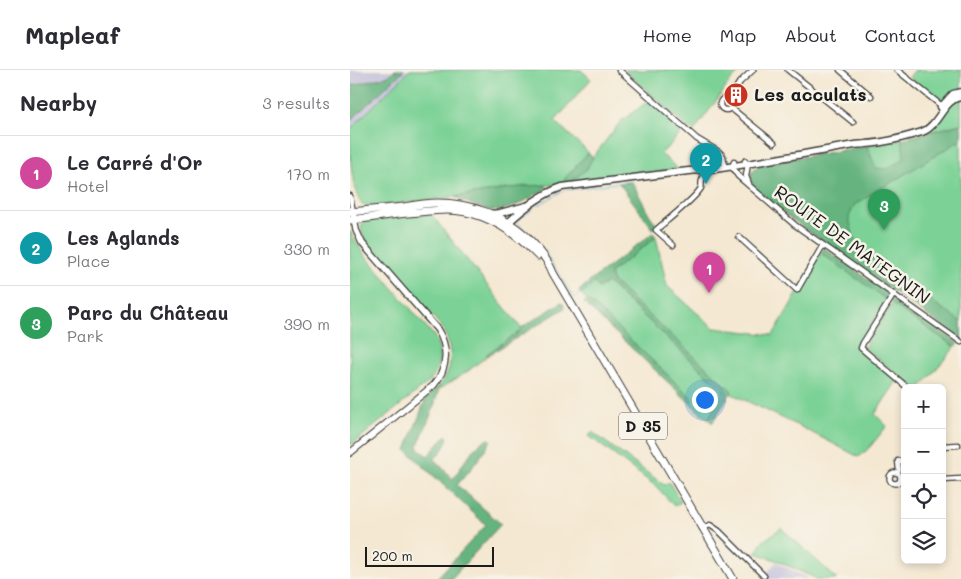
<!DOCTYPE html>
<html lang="en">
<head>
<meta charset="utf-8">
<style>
	body { margin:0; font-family:Mali,sans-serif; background:#f7f7f7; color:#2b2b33 }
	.controls { position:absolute; right:15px; bottom:15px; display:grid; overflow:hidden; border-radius:8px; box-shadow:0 2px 8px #0003 }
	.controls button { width:45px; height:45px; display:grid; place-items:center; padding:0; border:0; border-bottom:1px solid #e1e1e2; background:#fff; color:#2b2b33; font:25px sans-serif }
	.scale { position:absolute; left:15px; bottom:12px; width:129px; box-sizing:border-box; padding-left:5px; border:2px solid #1c1c1c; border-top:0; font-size:14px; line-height:18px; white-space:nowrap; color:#1c1c1c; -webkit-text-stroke:4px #f7f3e8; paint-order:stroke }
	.you { position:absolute; left:354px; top:329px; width:18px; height:18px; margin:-12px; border:4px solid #fff; border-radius:50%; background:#1a73e8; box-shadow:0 0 0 8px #1a73e833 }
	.badge { display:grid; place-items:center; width:32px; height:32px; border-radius:50%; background:#7c3aed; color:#fff; font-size:16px; font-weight:700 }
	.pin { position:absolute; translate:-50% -41px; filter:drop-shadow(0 1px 2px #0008) }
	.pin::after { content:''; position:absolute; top:26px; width:18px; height:15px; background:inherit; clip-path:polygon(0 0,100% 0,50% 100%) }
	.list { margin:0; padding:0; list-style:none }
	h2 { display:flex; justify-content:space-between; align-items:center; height:65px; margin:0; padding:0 20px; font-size:21px }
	h2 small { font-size:16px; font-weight:400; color:#7c7c81 }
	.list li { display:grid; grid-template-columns:32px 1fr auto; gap:15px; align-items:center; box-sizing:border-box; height:75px; padding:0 20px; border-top:1px solid #e1e1e2 }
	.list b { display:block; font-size:19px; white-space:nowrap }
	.list p { margin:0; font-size:16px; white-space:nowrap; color:#7c7c81 }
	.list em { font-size:16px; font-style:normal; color:#7c7c81 }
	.icon { flex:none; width:28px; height:28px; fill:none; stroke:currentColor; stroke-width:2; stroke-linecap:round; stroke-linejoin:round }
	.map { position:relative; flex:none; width:611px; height:509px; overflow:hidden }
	header { display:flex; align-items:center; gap:30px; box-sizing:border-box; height:70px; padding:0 25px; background:#fff; border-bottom:1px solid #e1e1e2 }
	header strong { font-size:24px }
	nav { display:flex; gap:28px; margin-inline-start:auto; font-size:18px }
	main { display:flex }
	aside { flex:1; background:#fff }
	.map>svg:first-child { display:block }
</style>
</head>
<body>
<header>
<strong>Mapleaf</strong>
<nav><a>Home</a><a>Map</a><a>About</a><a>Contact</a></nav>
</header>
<main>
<aside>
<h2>Nearby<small>3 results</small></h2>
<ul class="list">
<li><span class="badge" style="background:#d1479c">1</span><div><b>Le Carré d'Or</b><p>Hotel</p></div><em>170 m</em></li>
<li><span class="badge" style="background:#0f9aa8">2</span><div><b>Les Aglands</b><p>Place</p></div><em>330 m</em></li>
<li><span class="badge" style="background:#2e9e5b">3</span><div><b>Parc du Château</b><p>Park</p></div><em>390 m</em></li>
</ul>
</aside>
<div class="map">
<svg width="611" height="509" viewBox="0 0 611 509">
	<rect width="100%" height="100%" fill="#f7f3e8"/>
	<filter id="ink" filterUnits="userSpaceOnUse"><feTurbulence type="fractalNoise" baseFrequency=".02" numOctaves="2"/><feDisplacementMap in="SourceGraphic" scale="10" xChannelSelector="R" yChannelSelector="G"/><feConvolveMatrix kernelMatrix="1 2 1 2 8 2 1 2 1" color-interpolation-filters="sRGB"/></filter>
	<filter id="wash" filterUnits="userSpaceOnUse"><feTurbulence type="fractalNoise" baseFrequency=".0096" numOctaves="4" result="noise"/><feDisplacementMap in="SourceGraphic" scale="20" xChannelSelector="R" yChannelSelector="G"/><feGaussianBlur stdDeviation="1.12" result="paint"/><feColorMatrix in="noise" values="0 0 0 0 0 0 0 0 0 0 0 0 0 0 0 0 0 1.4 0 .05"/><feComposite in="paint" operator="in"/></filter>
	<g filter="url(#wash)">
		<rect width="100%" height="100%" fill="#f4e8d2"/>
		<path fill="#c3c1db" d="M0,0H60L0,59Z
			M426,492L459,509H412Z"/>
		<path fill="#7cd296" stroke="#4c7759" d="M60,0H231L241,9L205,51L243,87L271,51L300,30L333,61L311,84L328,99L263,107L201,115L176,116L105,127L18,137L17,135H12C0,118 0,81 0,59Z
			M274,0H392L382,9L344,61L338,58Z
			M565,0H611V20L593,31H589L559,7Z
			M611,29V54L579,62L604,31Z
			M611,57V269L439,147L404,117L400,108L402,101L408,95L517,76Z
			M81,144L171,258L170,261L137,284V286L118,301L88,320C90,315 93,311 96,306C104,290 100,272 92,257L22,178C16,171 6,159 15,151Z
			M0,161L5,170L13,183L84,266C92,281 91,297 80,311L0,376Z
			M306,167L317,216L364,258L423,265L471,183L537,230L509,274L510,280L547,311L525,344L537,356L519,378L509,387L451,357L380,323L381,321L262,211L260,203Z
			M246,212L249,218L257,212L375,321L358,349L340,333L343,329L231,224Z
			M542,234L605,277L570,318H564L515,278V275Z
			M242,362L314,415L319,412L331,432L324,436L307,417L239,366Z
			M431,458L487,509H467L428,491L406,483L412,472Z"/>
		<path fill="#65b47f" stroke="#40684e" d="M46,0H54L0,51V16L38,6Z
			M611,54V70L504,135L499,147L504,169L510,179L611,252V269L477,174L439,147L413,125L404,117L400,108L402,101L408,95L517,76L526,98L536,99L554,89L552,69Z
			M238,83L243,87L237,99L220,113L212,114L216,107Z
			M282,112L299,144L307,156L303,159L269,113Z
			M196,115V119C179,128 158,144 138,140C126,137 116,132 105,127L176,116Z
			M303,163L306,167L260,203L262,211L382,321L362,353L358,349L374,321L258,212L248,218L245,212L231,224L229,221L244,208Z
			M474,178L608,273L605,277L506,208L471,183Z
			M237,229L343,329L340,333L234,233Z
			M212,232L215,238L137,286V284L170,261L171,258Z
			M90,315L83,340L68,375L69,379L78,386L96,365L98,368C95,376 91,384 84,389L103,409C113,395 123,374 139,369L141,370L136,379L121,399L107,415L151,454L101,509H86L136,455L56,380L76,328Z"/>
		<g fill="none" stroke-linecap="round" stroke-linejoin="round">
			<path stroke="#5eafd9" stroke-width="1" d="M187,136L207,124L216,120L280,111
				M183,139L168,150V153L187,173
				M193,180L224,228L242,214"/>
		</g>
	</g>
	<g filter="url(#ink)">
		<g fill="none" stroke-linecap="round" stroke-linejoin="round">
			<defs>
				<path id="minor" d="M269,0L347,69L369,82L373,86L375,98
					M438,0L503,52
					M490,0L521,26
					M547,0L593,37
					M370 34a6 6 0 1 1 12 0a6 6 0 1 1-12 0Z
					M379,29L390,12L403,0
					M381,38L424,73
					M395,91L398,94L396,106L399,114
					M384,92L382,97L388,106L445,155L611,272
					M0,126L3,142
					M389,167L447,220L473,175
					M323,175L306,160C316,151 345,129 351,118C352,115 351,112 352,110C354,105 357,104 357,99
					M544,224L513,273L511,278L558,318
					M592,376L608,375
					M539.5 408a5.5 5.5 0 1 1 11 0a5.5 5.5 0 1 1-11 0Z
					M547,403L549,400L548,391H555
					M592,410L611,409
					M352,458L360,455L369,461L414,506"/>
				<path id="tertiary" d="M0,383L84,315C98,298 99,277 87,259L12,173L6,160L3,142"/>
				<path id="secondary" d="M591,37L603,24L611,22
					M140,144L150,143L176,136
					M158,153C174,138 191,124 212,117L330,102L357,99H365C412,92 458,83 505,75C508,74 512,75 516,74C533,73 556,67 572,62C589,56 593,29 611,27"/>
				<path id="primary" d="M0,142C18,140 36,139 54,137C65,135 76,133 88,133C119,133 153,145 176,166C186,176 198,189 203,203L383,509
					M0,150C19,148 39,145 58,143C71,142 84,140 97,140C133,140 163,160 188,186"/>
			</defs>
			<use href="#minor" stroke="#3c3b37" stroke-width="7"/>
			<use href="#tertiary" stroke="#3c3b37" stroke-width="8"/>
			<use href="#secondary" stroke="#3c3b37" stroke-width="9"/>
			<use href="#primary" stroke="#3c3b37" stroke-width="9"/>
			<use href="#minor" stroke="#fff" stroke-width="4.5"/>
			<use href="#tertiary" stroke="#fff" stroke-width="5.5"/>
			<use href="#secondary" stroke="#fff" stroke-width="6"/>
			<use href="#primary" stroke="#fff" stroke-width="7"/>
		</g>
	</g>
	<defs>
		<symbol id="building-disc" viewBox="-11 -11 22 22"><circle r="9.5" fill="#c8321e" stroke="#f7f3e8"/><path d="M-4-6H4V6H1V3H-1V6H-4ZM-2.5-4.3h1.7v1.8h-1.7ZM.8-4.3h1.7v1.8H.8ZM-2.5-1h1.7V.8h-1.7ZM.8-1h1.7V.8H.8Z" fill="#fff"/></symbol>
	</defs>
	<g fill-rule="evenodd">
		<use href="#building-disc" x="372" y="11" width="28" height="28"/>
	</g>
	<g text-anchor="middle" stroke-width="5" stroke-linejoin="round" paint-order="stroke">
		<rect fill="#f7f3e8" stroke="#5e5c59" stroke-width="1" x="269" y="342.5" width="48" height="27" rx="4"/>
		<g font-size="16" font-weight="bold" fill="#1c1c1c">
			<text x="293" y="362">D 35</text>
		</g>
		<g font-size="18" font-weight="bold" fill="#1c1c1c" stroke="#f7f3e8" text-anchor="start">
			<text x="404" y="31">Les acculats</text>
		</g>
		<g font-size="18" fill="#1c1c1c" stroke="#f7f3e8">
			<text transform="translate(502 175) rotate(36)" y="6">ROUTE DE MATEGNIN</text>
		</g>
	</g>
</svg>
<div class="controls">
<button>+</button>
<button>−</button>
<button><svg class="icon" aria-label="locate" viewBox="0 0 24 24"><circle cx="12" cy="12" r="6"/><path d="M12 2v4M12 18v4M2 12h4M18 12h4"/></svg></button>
<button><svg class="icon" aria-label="layers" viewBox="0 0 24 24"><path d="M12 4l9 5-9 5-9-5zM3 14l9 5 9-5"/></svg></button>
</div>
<div class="scale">200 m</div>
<div class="you"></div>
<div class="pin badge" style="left:359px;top:223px;background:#d1479c">1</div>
<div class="pin badge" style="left:356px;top:114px;background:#0f9aa8">2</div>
<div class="pin badge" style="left:534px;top:160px;background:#2e9e5b">3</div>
</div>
</main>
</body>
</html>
